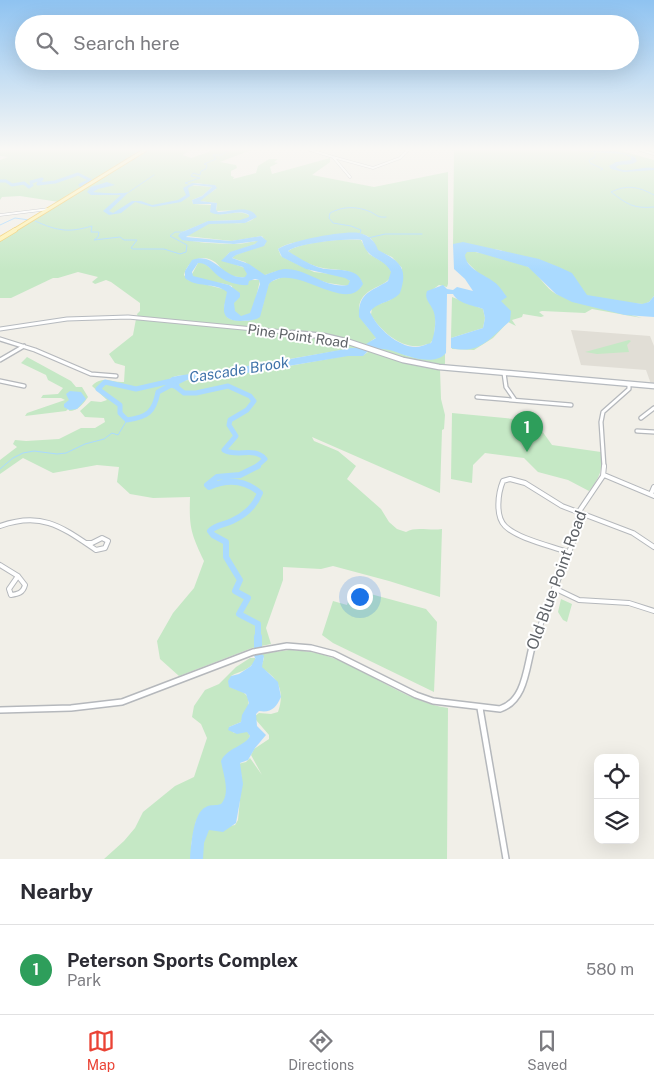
<!DOCTYPE html>
<html lang="en">
<head>
<meta charset="utf-8">
<style>
	body { margin:0; font-family:"Public Sans",sans-serif; background:#f7f7f7; color:#2b2b33 }
	.controls { position:absolute; right:15px; bottom:15px; display:grid; overflow:hidden; border-radius:10px; box-shadow:0 5px 20px #0002 }
	.controls button { width:45px; height:45px; display:grid; place-items:center; padding:0; border:0; border-bottom:1px solid #e1e1e2; background:#fff; color:#2b2b33; font:25px sans-serif }
	.you { position:absolute; left:359px; top:596px; width:18px; height:18px; margin:-12px; border:4px solid #fff; border-radius:50%; background:#1a73e8; box-shadow:0 0 0 8px #1a73e833 }
	.badge { display:grid; place-items:center; width:32px; height:32px; border-radius:50%; background:#ea4335; color:#fff; font-size:16px; font-weight:700 }
	.pin { position:absolute; translate:-50% -41px; filter:drop-shadow(0 1px 2px #0008) }
	.pin::after { content:''; position:absolute; top:26px; width:18px; height:15px; background:inherit; clip-path:polygon(0 0,100% 0,50% 100%) }
	.list { margin:0; padding:0; list-style:none }
	h2 { display:flex; justify-content:space-between; align-items:center; height:65px; margin:0; padding:0 20px; font-size:21px }
	h2 small { font-size:16px; font-weight:400; color:#7c7c81 }
	.list li { display:grid; grid-template-columns:32px 1fr auto; gap:15px; align-items:center; box-sizing:border-box; height:90px; padding:0 20px; border-top:1px solid #e1e1e2 }
	.list b { display:block; font-size:19px; white-space:nowrap }
	.list p { margin:0; font-size:16px; white-space:nowrap; color:#7c7c81 }
	.list em { font-size:16px; font-style:normal; color:#7c7c81 }
	.icon { flex:none; width:28px; height:28px; fill:none; stroke:currentColor; stroke-width:2; stroke-linecap:round; stroke-linejoin:round }
	.map { position:relative; flex:none; width:654px; height:859px; overflow:hidden }
	.search { position:absolute; background:#fff; box-shadow:0 5px 20px #0002; left:15px; right:15px; top:15px; height:55px; display:flex; align-items:center; gap:12px; box-sizing:border-box; padding:0 18px; border-radius:28px; color:#7c7c81; font-size:19px }
	.sheet { height:155px; background:#fff }
	nav { display:flex; justify-content:space-around; align-items:center; box-sizing:border-box; height:70px; border-top:1px solid #e1e1e2; background:#fff; font-size:14px; color:#7c7c81 }
	nav a { display:grid; justify-items:center; gap:2px }
	nav .on { color:#ea4335 }
	.map>svg:first-child { display:block }
</style>
</head>
<body>
<div class="map">
<svg width="654" height="859" viewBox="0 0 654 859">
	<rect width="100%" height="100%" fill="#f1efe8"/>
	<path fill="#e1ded6" d="M571,330L650,336L654,346V384H651L646,370L581,365Z"/>
	<path fill="#c5e8c5" fill-rule="evenodd" d="M0,150H142L59,202L20,196L2,197L0,200V160L8,157L0,156Z
		M147,150H189L183,155L191,158L214,150H251L220,162L236,165L237,168L231,171V176L234,177L233,179L256,173L258,166L269,159H278L274,162L278,163L270,167L272,174L330,158V162L312,175L374,187L448,172V284L447,287L439,285L428,293L436,313L434,338L429,345L427,344C406,353 382,333 371,315L372,307L390,300L400,292L402,268L392,257L376,250C373,221 328,238 311,240C301,241 286,243 278,249L281,256L314,272L347,276L351,283L348,286L328,283L289,271H277L262,276L245,262L232,258L235,255L264,245L266,242L262,236L232,241L186,236C190,232 203,225 210,223C224,220 246,229 256,216L245,210L216,211L217,203L198,201L216,189V186L197,183L188,185L212,187L202,196L192,200L193,204L212,205L210,211C223,220 239,206 251,217L244,220L209,221L180,233L179,236C184,243 225,244 235,244C243,244 251,241 259,241L256,244L229,253L223,260L245,268L249,278L229,276C223,272 220,266 215,262C201,252 187,262 184,275L188,280L227,290L228,293L224,307L227,317C232,321 237,320 242,321C267,323 261,297 270,282L288,275L334,291L349,292L360,288L362,282C354,267 336,271 323,268C312,266 295,258 288,251C301,242 344,238 361,240L369,254L388,265L392,274C389,284 376,286 368,292C349,307 365,326 377,337L371,341L369,345C375,349 382,347 389,348C392,349 396,352 400,353C411,358 437,364 445,352V366L411,360L357,342L322,335L138,317L137,314L140,311V303L111,282L106,280L95,284L92,282L98,277L78,272L58,278H53L11,298H0V241Z
		M454,150H618L654,160V296L649,302L644,304L623,303L585,295L516,256L500,250L454,244L453,247Z
		M467,251C480,252 523,261 531,269C540,277 546,288 556,294L642,318L592,309L585,313L542,311L539,312L544,316L541,317L523,314L522,317L512,320L516,326L508,322L493,338L474,350L452,349V347L490,337L479,274L465,260V253Z
		M203,262L225,280H260L253,312L248,316H239L234,311L232,286C219,281 203,283 191,276L198,263Z
		M452,297L483,309L485,318L483,328L451,338Z
		M136,319L320,337L355,345L410,363L440,369L441,399L445,415L444,429L442,430L440,493L312,437L314,441L338,451L356,466L347,479L381,509L389,522L397,529L406,532C416,526 429,531 442,529L440,597L389,581L333,566L321,569L283,567V580L266,628L271,644L252,648L179,676L160,659L157,641L173,613L194,588L204,561C191,533 189,528 190,497L153,498L130,494L117,482L119,467L97,465L53,473L23,458L0,474V460L17,447L13,444L15,440L26,441L59,439L81,428H95L105,422L104,418L85,417L80,411L91,401L101,402L107,400L92,386C102,375 112,383 124,382L125,366L115,363L109,354L133,335ZM354,348L364,349L368,352L362,356L350,355L278,368L181,381L178,385L179,389L168,387L165,383C172,375 180,375 190,376Z
		M629,340L631,341L627,345L629,352L597,354L585,352Z
		M27,357L71,381L76,387H82L88,397C84,403 78,411 69,411L71,406L66,411L25,416L27,413L65,400L61,398H41L43,395L58,394L63,388L48,380L46,375L21,363Z
		M452,413L535,421L552,445L601,452C603,469 600,478 589,491L568,480L538,472L524,458L485,453L473,465L472,483L451,479Z
		M352,589L426,609L437,622L434,692L333,643L322,635L333,601L347,605Z
		M561,599L572,604L567,622L563,620L558,612Z
		M289,650C301,651 312,651 324,655C367,668 402,701 448,708L447,859H201V848L208,830L235,825L238,820L242,778L238,764L246,762L250,758L262,775L251,755L254,749L269,739V735L256,720L255,716L259,713L271,714L278,712C285,692 279,678 261,668L264,658L262,654Z
		M250,658H255V661C249,671 239,671 231,676L230,687C234,689 240,690 244,693C254,701 245,714 241,722L229,727L234,733L247,731L250,736L226,783L227,802L196,821L191,845V859H104L124,841L135,828L143,812L175,786L194,777L207,738L201,724L192,717L194,706L205,690L219,684L236,667Z"/>
	<path fill="#aadaff" fill-rule="evenodd" d="M558,150L616,151L635,157L637,161C631,167 622,162 616,167C626,175 641,165 654,168V170L624,172L611,169L609,166L616,162L631,160V157L623,154Z
		M107,182L115,185L98,189L93,192C99,193 124,194 129,192L109,211L113,213L132,201H141L152,205L178,200L186,195L183,188L192,183L215,185L217,188L200,201L217,203L216,210L218,212C230,212 250,204 257,217L245,223L209,224L186,237L231,241L261,236L267,241L264,246L236,255L232,258L249,264L265,275C271,273 277,270 284,269C307,268 325,289 348,285L350,281L345,278L306,269L282,257L278,249C289,241 345,230 359,233C369,235 375,241 378,250C399,261 409,267 400,293C392,303 376,302 370,312C377,328 398,347 416,347C421,347 426,344 431,343C435,335 437,318 433,310C430,303 424,299 427,291L443,285L447,289L453,290L457,287L473,291L465,279L454,269L453,244L463,242L539,259L559,267L572,273L587,295L642,304L649,302L654,296V317L625,315L572,302L556,294L528,267L476,252H467L465,255C466,269 484,274 494,282C499,285 503,292 507,297L501,301L511,311L510,321C490,338 480,355 451,348V338L483,328L485,318L483,309C473,305 458,304 453,294H447L446,353C434,367 407,356 393,351C384,348 374,350 366,344L376,338L359,317C358,293 370,292 388,281L391,272C384,257 367,261 362,240C348,238 299,243 288,251C297,257 310,265 321,268C335,272 357,265 363,284C346,316 294,260 269,284L260,317C254,321 248,321 240,321C218,320 224,307 227,292C215,282 196,288 185,278V271L192,260C215,251 223,280 245,277L247,274L243,267L221,261L230,252L255,244L258,241L234,244L188,241L182,240L178,236L180,233L208,221L240,220L249,217V215C237,208 223,219 210,212L211,204H193L192,200L202,196L212,187L194,185L188,188L190,196L181,202L153,207L135,202L121,213L109,215L103,211L121,195H91L87,192L91,187ZM198,263C208,262 213,273 221,278C227,282 240,286 248,285L249,281L255,279L259,280L260,284L250,313L241,316L235,311L234,303L240,297V293L229,285L193,276L192,272Z
		M351,348H361L368,351L363,356H348L229,376L187,380L179,384L180,390L168,387L165,383L172,377L183,375L268,363Z
		M70,391L81,392L86,399L77,409L69,410L64,407V404L69,400L66,394Z
		M261,653L264,656L262,667L278,682L281,697C276,708 271,713 259,711L256,714L257,726L266,735L255,748L248,760L240,763L243,784L236,823L223,832L209,830L204,843L203,859H190C191,846 193,812 206,807C211,804 216,806 221,804C231,793 223,774 221,761C228,747 244,747 250,736L247,732L237,734L228,730L229,727L241,722L242,715L249,703L246,694L229,687L228,681L231,676L239,674L251,666L258,654Z"/>
	<g fill="none" stroke-linecap="round" stroke-linejoin="round">
		<path stroke="#aadaff" stroke-width="1" d="M233,150H236
			M595,154L594,158L589,160L590,163L603,169L601,170
			M188,184L185,183L200,178L191,176L193,173L200,175L201,171L206,169L207,165L204,164L216,159L213,155H221L229,150
			M129,192L154,175
			M654,195C639,187 628,184 611,192C627,204 633,209 654,207
			M35,221C58,231 68,233 92,226L91,232H99L98,237L94,240L120,237L124,240H137L131,248L133,249H164L180,254L186,252L187,245L170,236L175,232H184
			M0,225L15,218L29,220
			M360,233L361,230L351,226L333,223L329,218L330,213C343,206 357,206 371,212C376,215 379,218 386,217
			M368,238L385,234H422
			M0,469L13,458L23,453L34,451L57,454L66,453L85,444L104,439L112,433L118,435L127,420"/>
		<path stroke="#aadaff" stroke-width="3" d="M0,181H6L12,185L24,183L29,187L32,185L31,182L42,179L38,184L55,182L78,174L90,180L80,185L82,187"/>
		<path stroke="#aadaff" stroke-width="5" d="M171,381L136,389L105,382L98,389L120,405V413L127,420C148,417 154,412 158,392L173,384
			M175,386L184,393H196L228,386L250,396L254,401L247,410L230,420L229,425L236,436L224,450C238,458 254,446 265,459L256,467"/>
		<path stroke="#aadaff" stroke-width="6" d="M258,466L240,475L217,477L207,485L209,487C227,479 245,480 260,493C255,506 245,515 232,521C224,525 217,524 210,531L213,535L226,542V557L240,580L235,591L248,598L239,614L258,624V639"/>
		<path stroke="#aadaff" stroke-width="8" d="M258,637V655"/>
		<defs>
			<path id="minor-far3" d="M310,150L333,157L350,177
				M640,150L654,154
				M333,157L373,168L400,158L408,150
				M0,215L49,209"/>
			<path id="minor-far2" d="M0,339L35,350L91,374L116,376
				M0,360L24,346
				M504,373L506,387L515,400
				M0,381L24,386
				M477,397L571,405
				M641,418L654,408
				M637,431L654,432
				M604,467L601,422L603,412L629,389V384"/>
			<path id="minor-far1" d="M604,475L654,496
				M651,494L654,487
				M0,526C42,511 62,527 96,550L105,548L108,541L102,538L92,543H86
				M570,553C552,546 518,539 505,526C495,516 498,493 503,481L510,479L525,483L562,506L633,533L654,547
				M0,565L18,576
				M18,576L25,585C23,593 18,594 11,595L9,589Z
				M554,588L579,600L629,603L654,611
				M535,639L573,542L580,510L603,476L604,466"/>
			<path id="minor" d="M480,708L506,859
				M0,710L71,708L122,702L253,652L287,646L311,648L334,654L416,695L433,701L500,709C528,700 526,661 535,637"/>
			<path id="secondary-far1" d="M0,329L67,319L128,317L305,334"/>
			<path id="secondary" d="M292,333L324,336L349,342L403,360L439,367L654,386"/>
			<path id="primary-far1" d="M13,231L145,150"/>
			<path id="primary" d="M0,239L15,230"/>
		</defs>
		<use href="#minor-far3" stroke="#b5b8bc" stroke-width="3"/>
		<use href="#minor-far2" stroke="#b5b8bc" stroke-width="5.5"/>
		<use href="#minor-far1" stroke="#b5b8bc" stroke-width="6"/>
		<use href="#minor" stroke="#b5b8bc" stroke-width="8"/>
		<use href="#secondary-far1" stroke="#b6babf" stroke-width="5"/>
		<use href="#secondary" stroke="#b6babf" stroke-width="7"/>
		<use href="#primary-far1" stroke="#f2c960" stroke-width="4.5"/>
		<use href="#primary" stroke="#f2c960" stroke-width="5.5"/>
		<use href="#minor-far3" stroke="#fff" stroke-width="2"/>
		<use href="#minor-far2" stroke="#fff" stroke-width="3"/>
		<use href="#minor-far1" stroke="#fff" stroke-width="4"/>
		<use href="#minor" stroke="#fff" stroke-width="5"/>
		<use href="#secondary-far1" stroke="#fff" stroke-width="3"/>
		<use href="#secondary" stroke="#fff" stroke-width="4.5"/>
		<use href="#primary-far1" stroke="#fff2af" stroke-width="3"/>
		<use href="#primary" stroke="#fff2af" stroke-width="4"/>
	</g>
	<linearGradient id="sky" x2="0" y2="1"><stop stop-color="#8fc3f1"/><stop offset="0.55" stop-color="#f9f8f5"/><stop offset="1" stop-color="#f9f8f5" stop-opacity="0"/></linearGradient>
	<rect width="654" height="271" fill="url(#sky)"/>
	<g text-anchor="middle" stroke-width="4" stroke-linejoin="round" paint-order="stroke">
		<g font-size="14" fill="#5f6368" stroke="#fff">
			<text transform="translate(298 336) rotate(8)" y="5">Pine Point Road</text>
		</g>
		<g font-size="15" font-style="italic" fill="#4174aa" stroke="#fff">
			<text transform="translate(239 370) rotate(-9)" y="5">Cascade Brook</text>
		</g>
		<g font-size="16" fill="#5f6368" stroke="#fff">
			<text transform="translate(556 580) rotate(-70)" y="6">Old Blue Point Road</text>
		</g>
	</g>
</svg>
<div class="controls">
<button><svg class="icon" aria-label="locate" viewBox="0 0 24 24"><circle cx="12" cy="12" r="6"/><path d="M12 2v4M12 18v4M2 12h4M18 12h4"/></svg></button>
<button><svg class="icon" aria-label="layers" viewBox="0 0 24 24"><path d="M12 4l9 5-9 5-9-5zM3 14l9 5 9-5"/></svg></button>
</div>
<div class="you"></div>
<div class="pin badge" style="left:527px;top:452px;background:#2e9e5b">1</div>
<div class="search"><svg class="icon" aria-label="search" viewBox="0 0 24 24"><circle cx="10" cy="10" r="6"/><path d="M15 15l6 6"/></svg>Search here</div>
</div>
<section class="sheet">
<h2>Nearby<small></small></h2>
<ul class="list">
<li><span class="badge" style="background:#2e9e5b">1</span><div><b>Peterson Sports Complex</b><p>Park</p></div><em>580 m</em></li>
</ul>
</section>
<nav>
<a class="on"><svg class="icon" aria-label="map" viewBox="0 0 24 24"><path d="M3 6l6-2 6 2 6-2v14l-6 2-6-2-6 2zM9 4v14M15 6v14"/></svg>Map</a>
<a><svg class="icon" aria-label="directions" viewBox="0 0 24 24"><path d="M12 3l9 9-9 9-9-9zM9 14v-3h6M13 9l2 2-2 2"/></svg>Directions</a>
<a><svg class="icon" aria-label="saved" viewBox="0 0 24 24"><path d="M7 4h10v16l-5-4-5 4z"/></svg>Saved</a>
</nav>
</body>
</html>
